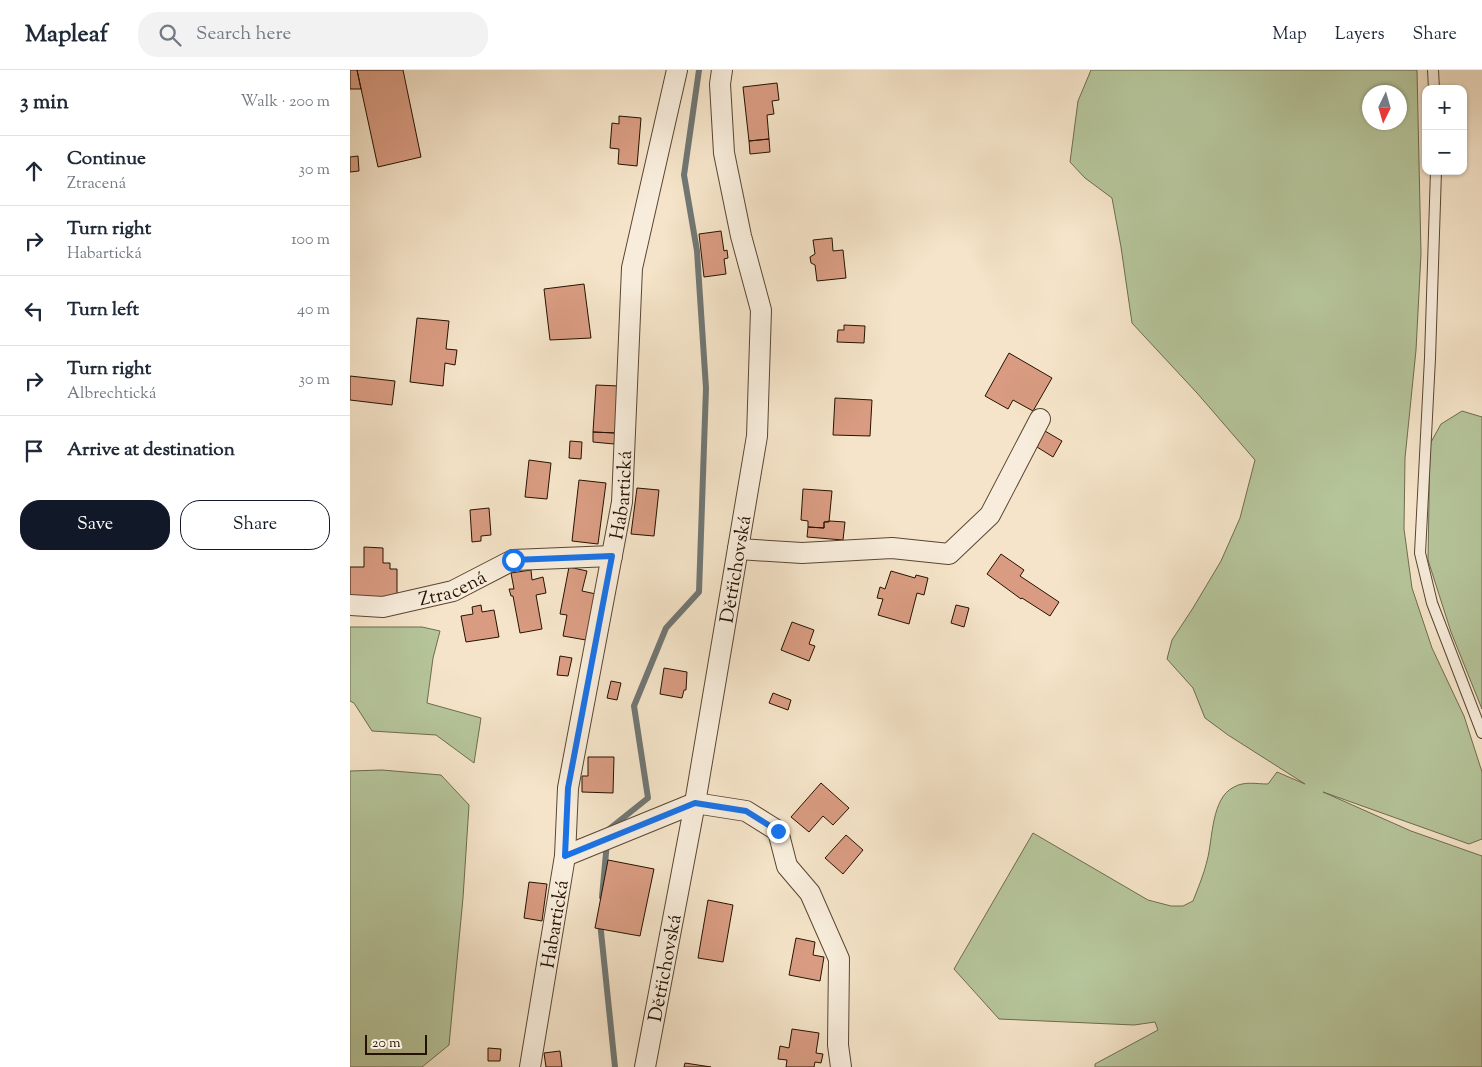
<!DOCTYPE html>
<html lang="en">
<head>
<meta charset="utf-8">
<style>
	body { margin:0; font-family:"Sorts Mill Goudy",serif; background:#f2f2f3; color:#1f2937 }
	.controls { position:absolute; right:15px; top:15px; display:grid; overflow:hidden; border-radius:10px; box-shadow:0 1px 4px #0004 }
	.controls button { width:45px; height:45px; display:grid; place-items:center; padding:0; border:0; border-bottom:1px solid #e0e1e3; background:#fff; color:#1f2937; font:25px sans-serif }
	.compass { position:absolute; left:1012px; top:15px; width:45px; height:45px; border-radius:50%; background:#fff; box-shadow:0 1px 4px #0004; rotate:185deg }
	.scale { position:absolute; left:15px; bottom:12px; width:62px; box-sizing:border-box; padding-left:5px; border:2px solid #261200; border-top:0; font-size:14px; line-height:18px; white-space:nowrap; color:#261200; -webkit-text-stroke:4px #f8eddc; paint-order:stroke }
	.stop { position:absolute; width:15px; height:15px; margin:-11px; border:4px solid #1a73e8; border-radius:50%; background:#fff }
	.stop.end { background:#1a73e8; border-color:#fff; box-shadow:0 1px 5px #0008 }
	.list { margin:0; padding:0; list-style:none }
	h2 { display:flex; justify-content:space-between; align-items:center; height:65px; margin:0; padding:0 20px; font-size:21px }
	h2 small { font-size:16px; font-weight:400; color:#747a83 }
	.list li { display:grid; grid-template-columns:32px 1fr auto; gap:15px; align-items:center; box-sizing:border-box; height:70px; padding:0 20px; border-top:1px solid #e0e1e3 }
	.list b { display:block; font-size:19px; white-space:nowrap }
	.list p { margin:0; font-size:16px; white-space:nowrap; color:#747a83 }
	.list em { font-size:16px; font-style:normal; color:#747a83 }
	.actions { display:flex; gap:10px; padding:15px 20px }
	.actions a { flex:1; padding:11px 0; border:1px solid #111827; border-radius:20px; text-align:center; font-size:18px; color:#111827 }
	.actions .main { background:#111827; color:#fff }
	.icon { flex:none; width:28px; height:28px; fill:none; stroke:currentColor; stroke-width:2; stroke-linecap:round; stroke-linejoin:round }
	.map { position:relative; flex:none; width:1132px; height:997px; overflow:hidden }
	header { display:flex; align-items:center; gap:30px; box-sizing:border-box; height:70px; padding:0 25px; background:#fff; border-bottom:1px solid #e0e1e3 }
	header strong { font-size:24px }
	nav { display:flex; gap:28px; margin-inline-start:auto; font-size:18px }
	.search { width:350px; height:45px; background:#f2f2f3; display:flex; align-items:center; gap:12px; box-sizing:border-box; padding:0 18px; border-radius:20px; color:#747a83; font-size:19px }
	main { display:flex }
	aside { flex:1; background:#fff }
	.map>svg:first-child { display:block }
</style>
</head>
<body>
<header>
<strong>Mapleaf</strong>
<div class="search"><svg class="icon" aria-label="search" viewBox="0 0 24 24"><circle cx="10" cy="10" r="6"/><path d="M15 15l6 6"/></svg>Search here</div>
<nav><a>Map</a><a>Layers</a><a>Share</a></nav>
</header>
<main>
<aside>
<h2>3 min<small>Walk · 200 m</small></h2>
<ul class="list">
<li><svg class="icon" aria-label="ahead" viewBox="0 0 24 24"><path d="M12 20V5M6 11l6-6 6 6"/></svg><div><b>Continue</b><p>Ztracená</p></div><em>30 m</em></li>
<li><svg class="icon" aria-label="right" viewBox="0 0 24 24"><path d="M7 20v-9h11M14 6l5 5-5 5"/></svg><div><b>Turn right</b><p>Habartická</p></div><em>100 m</em></li>
<li><svg class="icon" aria-label="left" viewBox="0 0 24 24"><path d="M17 20v-9H6M10 6l-5 5 5 5"/></svg><div><b>Turn left</b></div><em>40 m</em></li>
<li><svg class="icon" aria-label="right" viewBox="0 0 24 24"><path d="M7 20v-9h11M14 6l5 5-5 5"/></svg><div><b>Turn right</b><p>Albrechtická</p></div><em>30 m</em></li>
<li><svg class="icon" aria-label="arrive" viewBox="0 0 24 24"><path d="M6 21V4h12l-3 4 3 4H6"/></svg><div><b>Arrive at destination</b></div></li>
</ul>
<div class="actions"><a class="main">Save</a><a>Share</a></div>
</aside>
<div class="map">
<svg width="1132" height="997" viewBox="0 0 1132 997">
	<rect width="100%" height="100%" fill="#f5e4c9"/>
	<filter id="stains"><feTurbulence type="fractalNoise" baseFrequency=".004" numOctaves="4"/><feColorMatrix values="0 0 0 0 .2 0 0 0 0 .09 0 0 0 0 .02 0 0 0 .5 -.17"/></filter>
	<radialGradient id="worn" r=".72"><stop offset=".6" stop-color="#630" stop-opacity="0"/><stop offset="1" stop-color="#630" stop-opacity=".3"/></radialGradient>
	<path fill="#b6c59b" stroke="#6e6c4e" fill-rule="evenodd" d="M741,0H1067L1071,184L1066,280L1055,388L1054,459L1062,518L1082,578L1114,646L1132,702V769L1119,774L973,722L1061,761L1132,786V997H745V994L808,960L805,952L784,955L649,949L604,899L683,763L798,830L821,836H833L843,831C848,818 854,804 857,791C863,769 861,728 884,717C894,711 907,714 918,714L927,702L955,714L878,665L855,648L843,618L817,589L822,570L843,538L871,491L890,448L905,390L847,323L782,253L771,177L762,128L735,108L720,92L728,31ZM1050,22V52H1019V22Z
		M1112,341L1132,347V639L1101,562L1078,490L1080,374L1091,354Z
		M0,557H72L90,561L83,588L77,633L131,648L124,693L86,665L22,661L4,633L0,631Z
		M32,700L91,705L119,735L113,828L99,975L72,997H0V701Z"/>
	<g fill="none" stroke-linecap="round" stroke-linejoin="round">
		<path stroke="#717774" stroke-width="6" d="M257,762L258,760L298,728L284,636L316,558L349,522L356,318L347,181L334,105L349,0
			M252,827L257,772
			M250,852L265,997"/>
	</g>
	<path fill="#d99c82" stroke="#261200" d="M0,0H7L11,19H0Z
		M7,0H53L71,87L28,97Z
		M427,13L429,30L422,31L424,44L417,45L419,69L399,71L393,17Z
		M269,46L291,48L287,96L268,94L269,79L260,78L262,53L269,54Z
		M419,69L420,82L400,84L399,71Z
		M8,86L9,101L0,102V87Z
		M371,161L374,181L377,180L378,188L374,189L376,204L354,207L349,164Z
		M482,168L483,181L493,180L496,208L467,211L465,195L461,193L460,187L465,184L463,170Z
		M234,214L241,268L200,270L194,219Z
		M67,248L99,251L96,279L107,280L105,295L95,293L93,316L60,312Z
		M494,255L515,256L514,273L487,272L488,260H494Z
		M659,283L702,308L683,341L663,330L658,339L635,326Z
		M0,306L45,311L42,335L0,330Z
		M246,315L269,316L266,363L243,362Z
		M485,328L522,330L520,366L483,365Z
		M695,361L712,371L703,387L687,377Z
		M243,362L266,363L264,374L243,372Z
		M220,371L232,372L231,389L219,388Z
		M179,390L201,393L197,429L175,427Z
		M229,410L256,413L248,474L222,471Z
		M287,418L309,420L304,466L281,464Z
		M453,419L482,421L479,452H474V458L458,457V451L451,450Z
		M139,438L141,465L131,466V471L122,472L120,440Z
		M480,451L495,452L493,470L457,467L458,457L474,458V452Z
		M14,477L33,478V493H40V499H47V528H0V497H14Z
		M651,484L674,500L670,506L709,532L700,546L672,528L671,529L637,504Z
		M219,497L237,501L232,521L246,524L236,570L213,566L217,545L210,544Z
		M181,500L182,510L193,507L196,523L186,525L192,559L170,563L163,526H161L159,519H164L161,503Z
		M541,501L565,508L566,505L578,508L574,525L567,523L559,554L528,545L533,529L527,528L530,517L535,519Z
		M131,535L132,542L144,540L149,567L116,572L111,546L123,544L122,537Z
		M606,535L619,538L614,557L601,553Z
		M442,552L464,560L459,574L465,576L459,591L431,580Z
		M210,586L222,588L218,606L207,605Z
		M314,598L337,602L336,620H334L332,628L310,624Z
		M261,611L271,613L267,630L257,628Z
		M423,623L441,630L438,640L419,633Z
		M238,687H264L263,723L232,722V706H238Z
		M471,713L499,738L483,755L473,746L459,762L441,747Z
		M496,765L513,780L493,804L475,788Z
		M258,790L304,799L290,866L245,858Z
		M179,812L197,814L192,851L174,848Z
		M358,830L383,835L373,892L348,888Z
		M446,868L465,872L463,885L474,887L470,911L439,905Z
		M442,959L469,963L466,983L473,984L471,993L465,992L464,997H436L437,990L428,989L430,976L439,978Z
		M138,978L151,979L150,991H138Z
		M210,981L212,997H196L194,983Z
		M335,993L361,997H334Z"/>
	<g fill="none" stroke-linecap="round" stroke-linejoin="round">
		<defs>
			<path id="service" d="M1083,0L1084,19
				M1086,101L1080,288L1070,483L1082,533L1132,663"/>
			<g id="minor">
				<path d="M388,479L452,483L542,478L599,484L640,445L690,349"/>
				<path id="s1" d="M0,535L33,537L103,521L163,490L262,486"/>
				<path d="M215,786L345,733L396,741L428,761L437,796L460,823L489,889L488,975L491,997"/>
				<path id="s2" d="M180,997L215,786L218,718L272,432L282,198L327,0"/>
				<path id="s3" d="M295,997L345,733L407,366L411,240L391,166L374,83L370,14L372,0"/>
			</g>
		</defs>
		<use href="#service" stroke="#5a4632" stroke-width="12"/>
		<use href="#minor" stroke="#5a4632" stroke-width="22"/>
		<use href="#service" stroke="#f8eddc" stroke-width="10"/>
		<use href="#minor" stroke="#f8eddc" stroke-width="20"/>
	</g>
	<g fill="none" stroke-linecap="round" stroke-linejoin="round">
		<path stroke="#1a73e8" stroke-width="6" d="M163,490L262,486L218,718L215,786L345,733L396,741L428,761"/>
	</g>
	<g text-anchor="middle" stroke-width="5" stroke-linejoin="round" paint-order="stroke">
		<g font-size="19" fill="#261200" stroke="#f8eddc">
			<text dy="7" stroke="none"><textPath href="#s2" startOffset="580">Habartická</textPath></text>
			<text dy="7" stroke="none"><textPath href="#s3" startOffset="506">Dětřichovská</textPath></text>
			<text dy="7" stroke="none"><textPath href="#s1" startOffset="105">Ztracená</textPath></text>
			<text dy="7" stroke="none"><textPath href="#s2" startOffset="145">Habartická</textPath></text>
			<text dy="7" stroke="none"><textPath href="#s3" startOffset="101">Dětřichovská</textPath></text>
		</g>
	</g>
	<rect width="100%" height="100%" filter="url(#stains)"/>
	<rect width="100%" height="100%" fill="url(#worn)"/>
</svg>
<div class="controls">
<button>+</button>
<button>−</button>
</div>
<svg class="compass" viewBox="-18 -18 36 36"><path d="M0-13l5 13h-10z" fill="#e53935"/><path d="M0 13l5-13h-10z" fill="#747a83"/></svg>
<div class="scale">20 m</div>
<div class="stop" style="left:163px;top:490px"></div>
<div class="stop end" style="left:428px;top:761px"></div>
</div>
</main>
</body>
</html>
